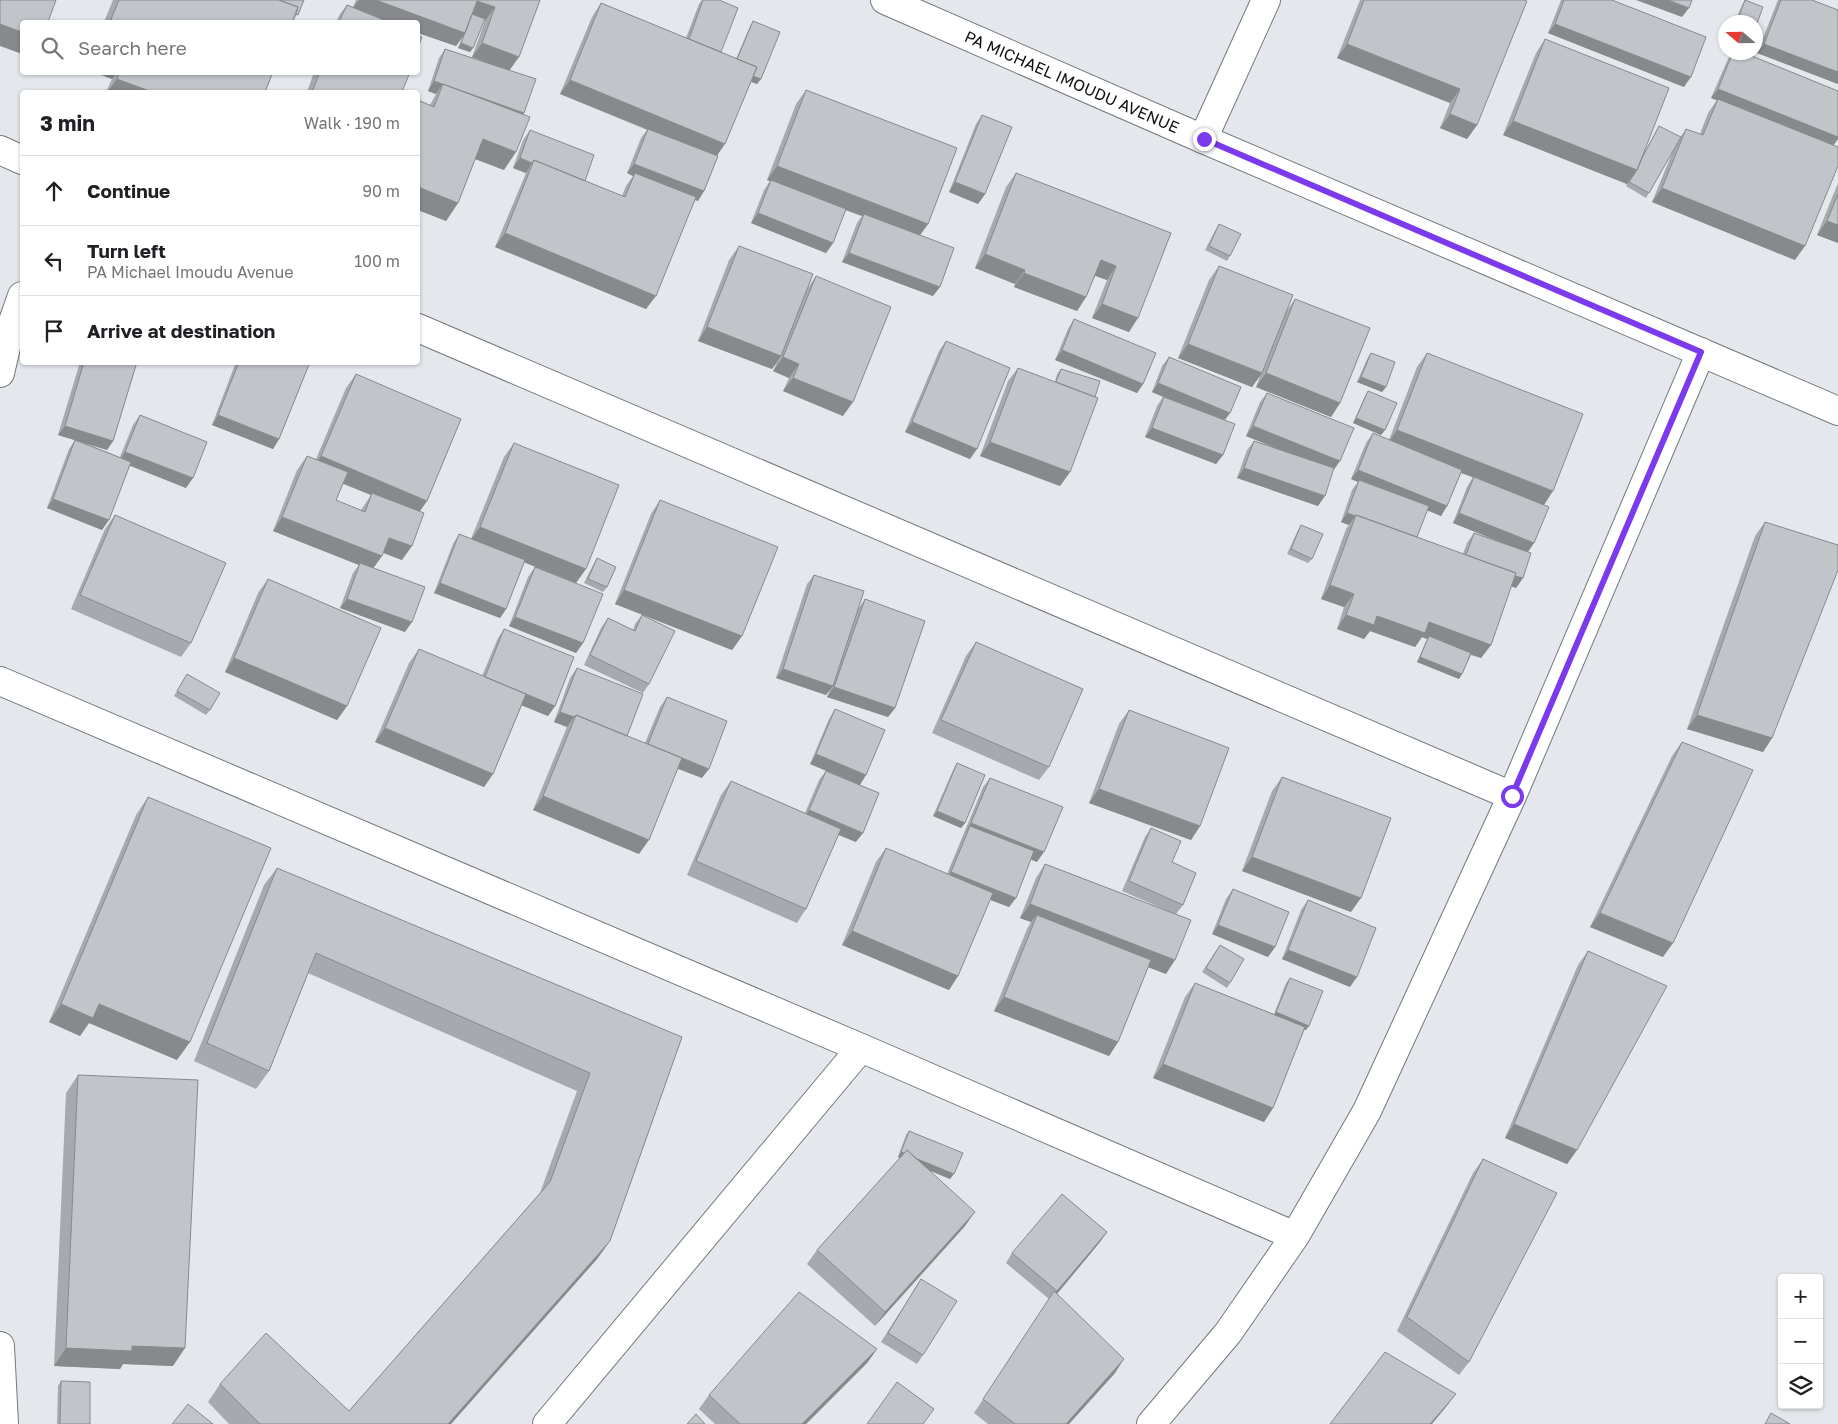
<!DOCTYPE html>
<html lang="en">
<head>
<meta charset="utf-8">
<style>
	body { margin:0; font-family:"Golos Text",sans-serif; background:#f2f2f2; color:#202124 }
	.controls { position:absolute; right:15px; bottom:15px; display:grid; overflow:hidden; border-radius:5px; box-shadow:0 1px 4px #0004 }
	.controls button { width:45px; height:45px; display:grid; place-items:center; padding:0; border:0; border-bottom:1px solid #e0e0e0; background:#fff; color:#202124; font:25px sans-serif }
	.compass { position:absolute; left:1718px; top:15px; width:45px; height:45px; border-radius:50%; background:#fff; box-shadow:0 1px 4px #0004; rotate:290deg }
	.stop { position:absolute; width:15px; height:15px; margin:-11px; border:4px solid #7c3aed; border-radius:50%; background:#fff }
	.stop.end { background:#7c3aed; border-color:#fff; box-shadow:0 1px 5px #0008 }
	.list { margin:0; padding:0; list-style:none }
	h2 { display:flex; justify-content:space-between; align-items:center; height:65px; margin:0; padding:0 20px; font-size:21px }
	h2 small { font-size:16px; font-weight:400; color:#757577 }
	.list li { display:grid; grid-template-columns:32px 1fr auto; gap:15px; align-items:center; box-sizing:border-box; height:70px; padding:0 20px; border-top:1px solid #e0e0e0 }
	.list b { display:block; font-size:19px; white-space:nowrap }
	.list p { margin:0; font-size:16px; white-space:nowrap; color:#757577 }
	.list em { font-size:16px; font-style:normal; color:#757577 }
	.icon { flex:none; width:28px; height:28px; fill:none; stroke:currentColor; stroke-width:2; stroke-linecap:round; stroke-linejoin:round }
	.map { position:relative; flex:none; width:1838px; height:1424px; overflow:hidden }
	.search { position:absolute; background:#fff; box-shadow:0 1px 4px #0004; left:20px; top:20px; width:400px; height:55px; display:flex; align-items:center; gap:12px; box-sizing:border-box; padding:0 18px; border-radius:5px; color:#757577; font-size:19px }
	.panel { position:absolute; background:#fff; box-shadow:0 1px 4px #0004; left:20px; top:90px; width:400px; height:275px; border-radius:5px }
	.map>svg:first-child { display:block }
</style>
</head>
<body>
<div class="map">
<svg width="1838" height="1424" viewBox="0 0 1838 1424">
	<rect width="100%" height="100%" fill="#e4e8ed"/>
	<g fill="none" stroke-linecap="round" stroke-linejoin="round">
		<defs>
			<path id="street" d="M1203,139L1266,0
				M0,150L22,160
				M418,328L1512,796
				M0,373L10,330L22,296
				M0,681L861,1048L1295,1236
				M0,1346L4,1424
				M547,1424L861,1048
				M1151,1424L1228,1333L1295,1236L1367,1111L1512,796L1701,352"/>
			<g id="secondary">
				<path id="s1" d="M885,0L1203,139L1838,411"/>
			</g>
		</defs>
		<use href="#street" stroke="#74787c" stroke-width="30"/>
		<use href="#secondary" stroke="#74787c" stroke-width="30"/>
		<use href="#street" stroke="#fff" stroke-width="28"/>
		<use href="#secondary" stroke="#fff" stroke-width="28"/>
	</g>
	<path fill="#a6a9ad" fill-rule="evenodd" d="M113,0H304L293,22H104Z
		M356,0H540L510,70L524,113L504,170L475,159L458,203L446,221L418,210V100L430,105L436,94L428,91L439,58L445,49L500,67L472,57L485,21H484L473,48L470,52L458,48L462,38L456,46L418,33V22H390L381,19L389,22H336L340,14L347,5L353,7Z
		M702,0H719L721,52L736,59L750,26L753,21L761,79L757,84L751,82L717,156L704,191L698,201L695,200L646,309L495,247L526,173L513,168L523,140L530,130L585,181L622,196L626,186L633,176L627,173L641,138L647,130L560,94L592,17L601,3L686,38L699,4Z
		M1360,0H1524L1477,125L1467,139L1440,128L1450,103L1337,58Z
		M1561,0H1612L1684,87L1548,33Z
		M1745,0L1756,22H1735L1742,5Z
		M1778,0H1812L1838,10V84L1757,53Z
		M1545,39L1644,153L1659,126L1679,139L1686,129L1700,134L1708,113L1717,100L1711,98L1728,59L1732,52H1742L1838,91V139L1833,146L1795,260L1652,202L1675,146L1646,198L1626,186L1627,184L1503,135L1536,53Z
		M93,72H273L265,92H106L112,79Z
		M314,72H410L402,92H307Z
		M806,90L928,224L920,235L933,296L842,262L857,223L862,216L845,210L833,243L826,253L751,223L764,190L770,181L767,180L796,104Z
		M982,115L985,194L978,204L949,192L976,124Z
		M1016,173L1171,233L1129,332L1092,318L1107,280L1095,276L1086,297L1077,311L1014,287L1015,284L975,268L1006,187Z
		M1838,183V243L1817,235Z
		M1219,224L1230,256L1227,261L1205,250L1216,229Z
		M739,246L807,289L816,276L843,416L783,391L789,378L773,371L777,363L772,369L698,341L729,260Z
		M1219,266L1286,312L1295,299L1340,403L1331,417L1256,387L1260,376L1252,387L1178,358L1209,280Z
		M1074,319L1143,384L1137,393L1055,360L1068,329Z
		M946,341L970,459L905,432L939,351Z
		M1371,353L1386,387L1382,392L1357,382L1368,357Z
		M1427,353L1544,505L1534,543L1528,552L1523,578L1516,588L1511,586L1491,645L1481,658L1471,655L1462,674L1459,679L1417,662L1427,639L1422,637L1415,647L1370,631L1364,639L1337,629L1344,607L1321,599L1346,529L1349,525L1341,522L1352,490L1358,482L1351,479L1366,443L1373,433L1389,440L1417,367ZM1461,473L1473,477L1467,487L1453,523L1504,543L1474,533L1467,543L1463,554L1417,537L1427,510L1441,516L1447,506Z
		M1169,357L1230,413L1225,420L1223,455L1216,464L1145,437L1157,406L1163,397L1152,392L1162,366Z
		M80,362H137L113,441L107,450L82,442L120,457L133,425L140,415L186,488L130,466L102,530L47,508L69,449L75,440L58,435Z
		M236,362H310L279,439L273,449L212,425Z
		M1018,368L1055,382L1057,374L1061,369L1070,472L1060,486L980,456L1008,381Z
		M356,374L427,501L420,511L402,560L383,553L382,556L373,568L405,632L340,608L353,573L359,565L273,531L297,470L307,456L316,459L346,388ZM343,484L371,495L361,510L336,500Z
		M1368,391L1385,430L1381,435L1353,423L1365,396Z
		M1267,393L1333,471L1318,506L1237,478L1247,450L1254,441L1283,451L1246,436L1260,402Z
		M514,443L576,583L524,562L506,609L500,618L434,593L453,544L459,534L471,539L504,457Z
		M660,500L742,636L732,650L615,604L651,514Z
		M115,515L191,643L181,657L71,609L105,529Z
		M1765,522L1772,738L1763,752L1687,729L1755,536Z
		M1301,525L1312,559L1308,563L1287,554L1298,530Z
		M597,558L607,587L603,592L584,583L594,563Z
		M535,567L583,643L576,653L509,626L528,577Z
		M814,575L858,609L865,599L895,708L888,717L827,697L830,689L826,695L776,678L807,584Z
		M268,579L347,706L337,720L225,672L258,593Z
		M642,615L649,684L643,693L584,665L601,628L608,618L633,630L635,624Z
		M504,629L555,706L548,716L522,705L493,774L484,787L375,742L409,663L419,649L482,676L498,638Z
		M976,642L1049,767L1039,780L932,733L966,656Z
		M577,668L627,736L645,743L660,707L667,697L702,778L678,769L639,854L533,810L567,727L554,722L570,678Z
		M187,674L210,710L206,715L174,696Z
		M835,709L860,785L810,764L829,719Z
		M1129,710L1200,826L1191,840L1089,803L1119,724Z
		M1682,742L1663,957L1590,927L1672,756Z
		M957,763L965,823L961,828L933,816L954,768Z
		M826,771L856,842L838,835L806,909L797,923L687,875L721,795L731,781L805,813L819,780Z
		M1282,777L1351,912L1242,871L1272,791Z
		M990,778L1037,862L1031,859L1016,898L1009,907L990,900L958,976L949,990L842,945L876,862L886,848L947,874L983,787Z
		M148,797L177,1060L89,1023L80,1036L49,1022L136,815Z
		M1151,828L1172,862L1183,905L1176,914L1166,974L1148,967L1118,1042L1109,1056L994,1011L1027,929L1031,922L1020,918L1036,878L1045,864L1175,914L1122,891L1145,837Z
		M277,868L682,1037L610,1241L597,1259L451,1424H229L208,1402L220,1384L349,1411L540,1193L577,1091L308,973L269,1071L256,1089L194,1061L264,885Z
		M1233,889L1275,947L1268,957L1212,934L1226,899Z
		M1308,900L1350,987L1282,959L1301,910Z
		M1217,949L1230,983L1227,988L1202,972Z
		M1588,951L1577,1150L1567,1164L1505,1138L1578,965Z
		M1290,978L1306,1030H1304L1273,1108L1264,1122L1153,1078L1185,997L1195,983L1274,1014L1286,983Z
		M78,1075L173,1366L123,1364L120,1369L54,1366L66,1093Z
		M909,1131L950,1179L928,1170L965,1226L875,1326L807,1264L817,1250L900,1158L898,1157L906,1135Z
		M1483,1159L1469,1362L1459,1375L1397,1331L1473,1173Z
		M1107,1232L1100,1242L1057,1294L1115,1373L1069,1424H988L974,1413L1049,1299L1006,1263L1012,1253Z
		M921,1279L923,1355L917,1364L881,1342Z
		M877,1349L867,1363L806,1424H715L699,1409L709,1395Z
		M61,1381L90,1424H57L58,1386Z"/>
	<path fill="#878a8d" d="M359,0H376L465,33L456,46L418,33V22H390L352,9Z
		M1636,0H1668L1689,8L1682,17Z
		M477,1L495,7L485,21L471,16Z
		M0,24L22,32V54L0,46Z
		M1555,24L1691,77L1684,87L1548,33Z
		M461,43L473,48L470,52L458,48Z
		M482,43L519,57L509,71L472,57Z
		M1347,44L1460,89L1450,103L1337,58Z
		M1764,44L1838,72V84L1757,53Z
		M734,68L761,79L757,84L730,73Z
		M93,72H116L112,79Z
		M117,79L152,92H107Z
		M570,80L725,144L716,157L560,94Z
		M434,81L443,84L436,94L428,91Z
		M443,84L524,113L518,122Z
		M1718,89L1838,137V139L1832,147L1711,98Z
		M1450,114L1477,125L1467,139L1440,128Z
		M1513,121L1637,170L1627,184L1503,135Z
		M483,139L516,152L504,170L470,157Z
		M520,158L532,163L526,173L513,168Z
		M634,164L704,191L698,201L634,176L635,173L633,176L627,173Z
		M777,166L928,224L918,238L864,214L862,216L767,180Z
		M955,182L985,194L978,204L949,192Z
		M418,187L458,203L446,221L418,210Z
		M1662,188L1805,246L1795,260L1652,202Z
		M758,213L833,243L826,253L751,223Z
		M1827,221L1838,225V243L1817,235Z
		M505,233L656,296L646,309L495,247Z
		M849,253L940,287L933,296L842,262Z
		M985,254L1025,270L1015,284L975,268Z
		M1101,260L1116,266L1107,280L1091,274Z
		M1024,273L1086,297L1077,311L1014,287Z
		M1102,304L1138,318L1129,332L1092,318Z
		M707,327L781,356L772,369L698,341Z
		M1188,344L1262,373L1252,387L1178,358Z
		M1062,350L1143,384L1137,393L1055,360Z
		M783,357L799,364L789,378L773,371Z
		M1266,373L1340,403L1331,417L1256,387Z
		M1361,377L1386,387L1382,392L1357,382Z
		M793,378L853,402L843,416L783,391Z
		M1158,383L1230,413L1223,422L1152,392Z
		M218,415L279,439L273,449L212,425Z
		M1356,418L1385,430L1381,435L1353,423Z
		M912,422L977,449L970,459L905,432Z
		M65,426L113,441L107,450L58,435Z
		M1253,426L1340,461L1333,471L1246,436Z
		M1152,428L1223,455L1216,464L1145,437Z
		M1397,430L1553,491L1544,505L1387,444Z
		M990,442L1070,472L1060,486L980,456Z
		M125,452L193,478L186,488L119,461Z
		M321,456L427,501L417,515L372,493L371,495L311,470Z
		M1244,468L1325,496L1318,506L1237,478Z
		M1358,470L1447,506L1441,516L1358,482L1359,480L1358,482L1351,479Z
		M53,499L109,520L102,530L47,508Z
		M1347,513L1355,516L1349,525L1341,522Z
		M1459,513L1534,543L1527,553L1453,523Z
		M282,517L382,556L372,570L360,563L359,565L273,531Z
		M480,527L586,569L576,583L470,541Z
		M389,538L412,546L402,560L379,551Z
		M1465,559L1523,578L1516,588L1458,568Z
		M440,583L506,609L500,618L434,593Z
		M1330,585L1354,594L1344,607L1321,599Z
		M624,590L742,636L732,650L615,604Z
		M347,599L412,622L405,632L340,608Z
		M1346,615L1377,616L1429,622L1491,645L1481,658L1428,639L1429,636L1427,639L1422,637L1415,647L1370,631L1364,639L1337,629Z
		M515,617L583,643L576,653L509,626Z
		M1420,657L1462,674L1459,679L1417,662Z
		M234,658L347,706L337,720L225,672Z
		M783,669L833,686L826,695L776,678Z
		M484,678L555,706L548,716L478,688Z
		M834,687L895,708L888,717L827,697Z
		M560,712L574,717L567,727L554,722Z
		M1697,715L1772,738L1763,752L1687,729Z
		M385,728L493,774L484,787L375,742Z
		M648,745L709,769L702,778L641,754Z
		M816,754L866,775L860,785L810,764Z
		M1099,789L1200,826L1191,840L1089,803Z
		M543,796L649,840L639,854L533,810Z
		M809,810L863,833L856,842L803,820Z
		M937,811L965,823L961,828L933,816Z
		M971,823L1044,852L1037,862L967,834L970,826L965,833Z
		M1252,857L1361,898L1351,912L1242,871Z
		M951,872L1016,898L1009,907L944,882Z
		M1030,904L1175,960L1166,974L1033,923L1037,915L1031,922L1020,918Z
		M1600,913L1673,943L1663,957L1590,927Z
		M1218,925L1275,947L1268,957L1212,934Z
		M852,931L958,976L949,990L842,945Z
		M1288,950L1357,977L1350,987L1282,959Z
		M1004,997L1118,1042L1109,1056L994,1011Z
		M61,1004H99L190,1042L177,1060L89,1023L80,1036L49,1022Z
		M1276,1012L1309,1026L1306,1030L1273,1017Z
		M1163,1064L1273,1108L1264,1122L1153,1078Z
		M1514,1124L1577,1150L1567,1164L1505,1138Z
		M901,1152L954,1174L950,1179L898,1157Z
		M975,1212L965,1226L875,1326L885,1312Z
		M1107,1232L1100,1242L1051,1301L1057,1291Z
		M610,1241L597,1259L451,1424H448Z
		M132,1346L185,1348L173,1366L123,1364L120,1369L54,1366L66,1348Z
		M877,1349L867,1363L806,1424H802Z
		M1124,1359L1115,1373L1069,1424H1066Z
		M1456,1394L1446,1407L1432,1424H1430Z"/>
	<path fill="#c1c5c9" stroke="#878a8d" d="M0,0H56L48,22H22V32L0,24Z
		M119,0H279L298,7L292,22H110Z
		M279,0H304L298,15L296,14L298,7Z
		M376,0H540L519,57L482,43L495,7L477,1L465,33Z
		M703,0H719L738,8L721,52L689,39Z
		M1364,0H1524L1527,1L1477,125L1450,114L1460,89L1347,44Z
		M1564,0H1612L1706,37L1691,77L1555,24Z
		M1668,0H1692L1689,8Z
		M1745,0L1763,7L1756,26V22H1737Z
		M1781,0H1812L1838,10V72L1764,44Z
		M601,3L757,67L725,144L570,80Z
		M347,5L389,22H339Z
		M472,14L485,19L473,48L461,43Z
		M753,21L780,32L761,79L753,76L757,67L737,59Z
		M418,35L422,37L418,47Z
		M1545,39L1669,88L1637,170L1513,121Z
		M445,49L536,79L524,113L434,81Z
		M1733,52H1742L1838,91V137L1718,89Z
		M120,72H273L265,92H152L117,79Z
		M320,72H410L402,92H312Z
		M443,84L530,117L516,152L483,139L458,203L418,187V100L434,107Z
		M806,90L957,148L928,224L777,166Z
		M1718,99L1838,147V166L1805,246L1662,188L1686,129L1703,135Z
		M982,115L1012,127L985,194L955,182Z
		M1659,126L1681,137L1649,193L1629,182L1637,170L1642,158Z
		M648,129L718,156L704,191L634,164Z
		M530,130L594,155L585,181L534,160L532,163L520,158Z
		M534,160L625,197L635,173L696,197L656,296L505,233Z
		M1016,173L1171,233L1138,318L1102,304L1116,266L1101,260L1086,297L1024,273L1025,270L985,254Z
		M771,180L846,209L833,243L758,213Z
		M1838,194V225L1827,221Z
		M864,214L954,248L940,287L849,253Z
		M1219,224L1241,234L1230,256L1209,246Z
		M739,246L813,274L781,356L707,327Z
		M1219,266L1293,295L1262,373L1188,344Z
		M816,276L891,307L853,402L793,378L799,364L783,357Z
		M1295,299L1370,328L1340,403L1266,373Z
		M1074,319L1156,353L1143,384L1062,350Z
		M946,341L1010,368L977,449L912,422Z
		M1371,353L1395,362L1386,387L1361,377Z
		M1427,353L1583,414L1553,491L1397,430Z
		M1169,357L1241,387L1230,413L1158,383Z
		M84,362H137L113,441L65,426Z
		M239,362H310L279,439L218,415Z
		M1018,368L1098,398L1070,472L990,442Z
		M1061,369L1100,381L1095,397L1056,382Z
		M356,374L461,419L427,501L321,456Z
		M1368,391L1397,403L1385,430L1356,418Z
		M1267,393L1354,428L1340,461L1253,426Z
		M1164,397L1235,424L1223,455L1152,428Z
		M140,415L207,442L193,478L125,452Z
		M1373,433L1462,470L1447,506L1358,470Z
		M75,440L131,462L109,520L53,499Z
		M1254,441L1334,468L1325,496L1244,468Z
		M514,443L619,485L586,569L480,527Z
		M307,456L348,472L336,500L365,512L372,493L424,513L412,546L389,538L382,556L282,517Z
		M1474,477L1549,507L1534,543L1459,513Z
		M1359,480L1429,506L1417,537L1356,515V516L1347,513Z
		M660,500L778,547L742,636L624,590Z
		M115,515L226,563L191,643L80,595Z
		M1356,515L1516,573L1491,645L1429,622L1425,633L1377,616L1374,625L1346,615L1354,594L1330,585Z
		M1765,522L1838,545V570L1772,738L1697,715Z
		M1301,525L1323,534L1312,559L1291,549Z
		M1474,533L1531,553L1523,578L1515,576L1516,573L1466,555Z
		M459,534L525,560L506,609L440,583Z
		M597,558L616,567L607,587L588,579Z
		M360,563L425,587L412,622L347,599Z
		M535,567L603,594L583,643L515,617Z
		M814,575L864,591L833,686L783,669Z
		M268,579L381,628L347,706L234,658Z
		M865,599L925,621L895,708L834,687Z
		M642,615L675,631L649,684L590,655L608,618L635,631Z
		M504,629L574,657L555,706L485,677Z
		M1429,636L1471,653L1462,674L1420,657Z
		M976,642L1083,689L1049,767L941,720Z
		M419,649L526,694L493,774L385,728Z
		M577,668L643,694L627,736L576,715L574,717L560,712Z
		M187,674L220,693L210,710L177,691Z
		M667,697L727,721L709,769L648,744Z
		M835,709L885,730L866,775L816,754Z
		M1129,710L1229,748L1200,826L1099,789Z
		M576,715L682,758L649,840L543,796Z
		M1682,742L1753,770L1673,943L1600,913Z
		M957,763L985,775L965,823L937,811Z
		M826,771L879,793L863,833L809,810Z
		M1282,777L1391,818L1361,898L1252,857Z
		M990,778L1063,807L1044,852L971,823Z
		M731,781L841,829L806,909L696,861Z
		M148,797L271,848L190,1042L99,1004L93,1018L61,1004Z
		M970,826L1034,851L1016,898L951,872Z
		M1151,828L1181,841L1172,862L1196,873L1183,905L1129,881Z
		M886,848L993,893L958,976L852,931Z
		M1045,864L1191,920L1175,960L1030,904Z
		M277,868L682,1037L610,1241L448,1424H260L220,1384L266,1333L349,1411L550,1182L590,1073L316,953L269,1071L207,1043Z
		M1233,889L1289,912L1275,947L1218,925Z
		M1308,900L1376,928L1357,977L1288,950Z
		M1037,915L1151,960L1118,1042L1004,997Z
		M1220,945L1244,959L1230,983L1206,968Z
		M1588,951L1667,986L1577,1150L1514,1124Z
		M1290,978L1323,991L1309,1026L1276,1012Z
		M1195,983L1305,1027L1273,1108L1163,1064Z
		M78,1075L198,1080L185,1348L132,1346V1351L66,1348Z
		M909,1131L963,1153L954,1174L915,1158L907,1150L904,1153L901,1152Z
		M907,1150L975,1212L885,1312L817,1250Z
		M1483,1159L1557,1193L1469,1362L1407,1317Z
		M1062,1194L1107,1232L1057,1291L1012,1253Z
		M921,1279L957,1301L923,1355L888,1333Z
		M1054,1291L1124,1359L1066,1424H1015L983,1399Z
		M799,1292L877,1349L802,1424H740L709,1395Z
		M1385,1352L1456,1394L1430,1424H1330Z
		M61,1381L90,1382V1424H60Z
		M897,1382L934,1409L923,1424H867Z
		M188,1404L213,1424H172Z
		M1771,1413L1790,1424H1765Z
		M696,1414L705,1424H687Z"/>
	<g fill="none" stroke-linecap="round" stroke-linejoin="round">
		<path stroke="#7c3aed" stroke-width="6" d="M1204,139L1701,352L1512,796"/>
	</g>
	<g text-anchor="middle" stroke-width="4" stroke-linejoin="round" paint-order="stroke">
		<g font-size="16" fill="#0f1112" stroke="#f1f6fa">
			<text dy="6" stroke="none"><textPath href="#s1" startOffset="204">PA MICHAEL IMOUDU AVENUE</textPath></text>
		</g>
	</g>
</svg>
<div class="controls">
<button>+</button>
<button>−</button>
<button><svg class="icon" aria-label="layers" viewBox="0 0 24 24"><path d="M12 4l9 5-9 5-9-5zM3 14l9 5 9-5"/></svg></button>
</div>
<svg class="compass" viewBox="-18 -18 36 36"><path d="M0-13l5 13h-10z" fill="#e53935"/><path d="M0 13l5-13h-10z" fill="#757577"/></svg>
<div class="stop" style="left:1512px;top:796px"></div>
<div class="stop end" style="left:1204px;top:139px"></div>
<div class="search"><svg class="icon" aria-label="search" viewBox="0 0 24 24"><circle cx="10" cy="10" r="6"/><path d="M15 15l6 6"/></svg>Search here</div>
<section class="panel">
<h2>3 min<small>Walk · 190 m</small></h2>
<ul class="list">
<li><svg class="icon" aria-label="ahead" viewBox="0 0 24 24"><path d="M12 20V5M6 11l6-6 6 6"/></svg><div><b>Continue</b></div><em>90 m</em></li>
<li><svg class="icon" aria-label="left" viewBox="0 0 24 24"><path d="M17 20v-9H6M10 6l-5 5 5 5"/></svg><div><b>Turn left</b><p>PA Michael Imoudu Avenue</p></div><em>100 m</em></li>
<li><svg class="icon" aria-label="arrive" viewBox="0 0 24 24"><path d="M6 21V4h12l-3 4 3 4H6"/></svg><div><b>Arrive at destination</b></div></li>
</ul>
</section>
</div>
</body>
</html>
